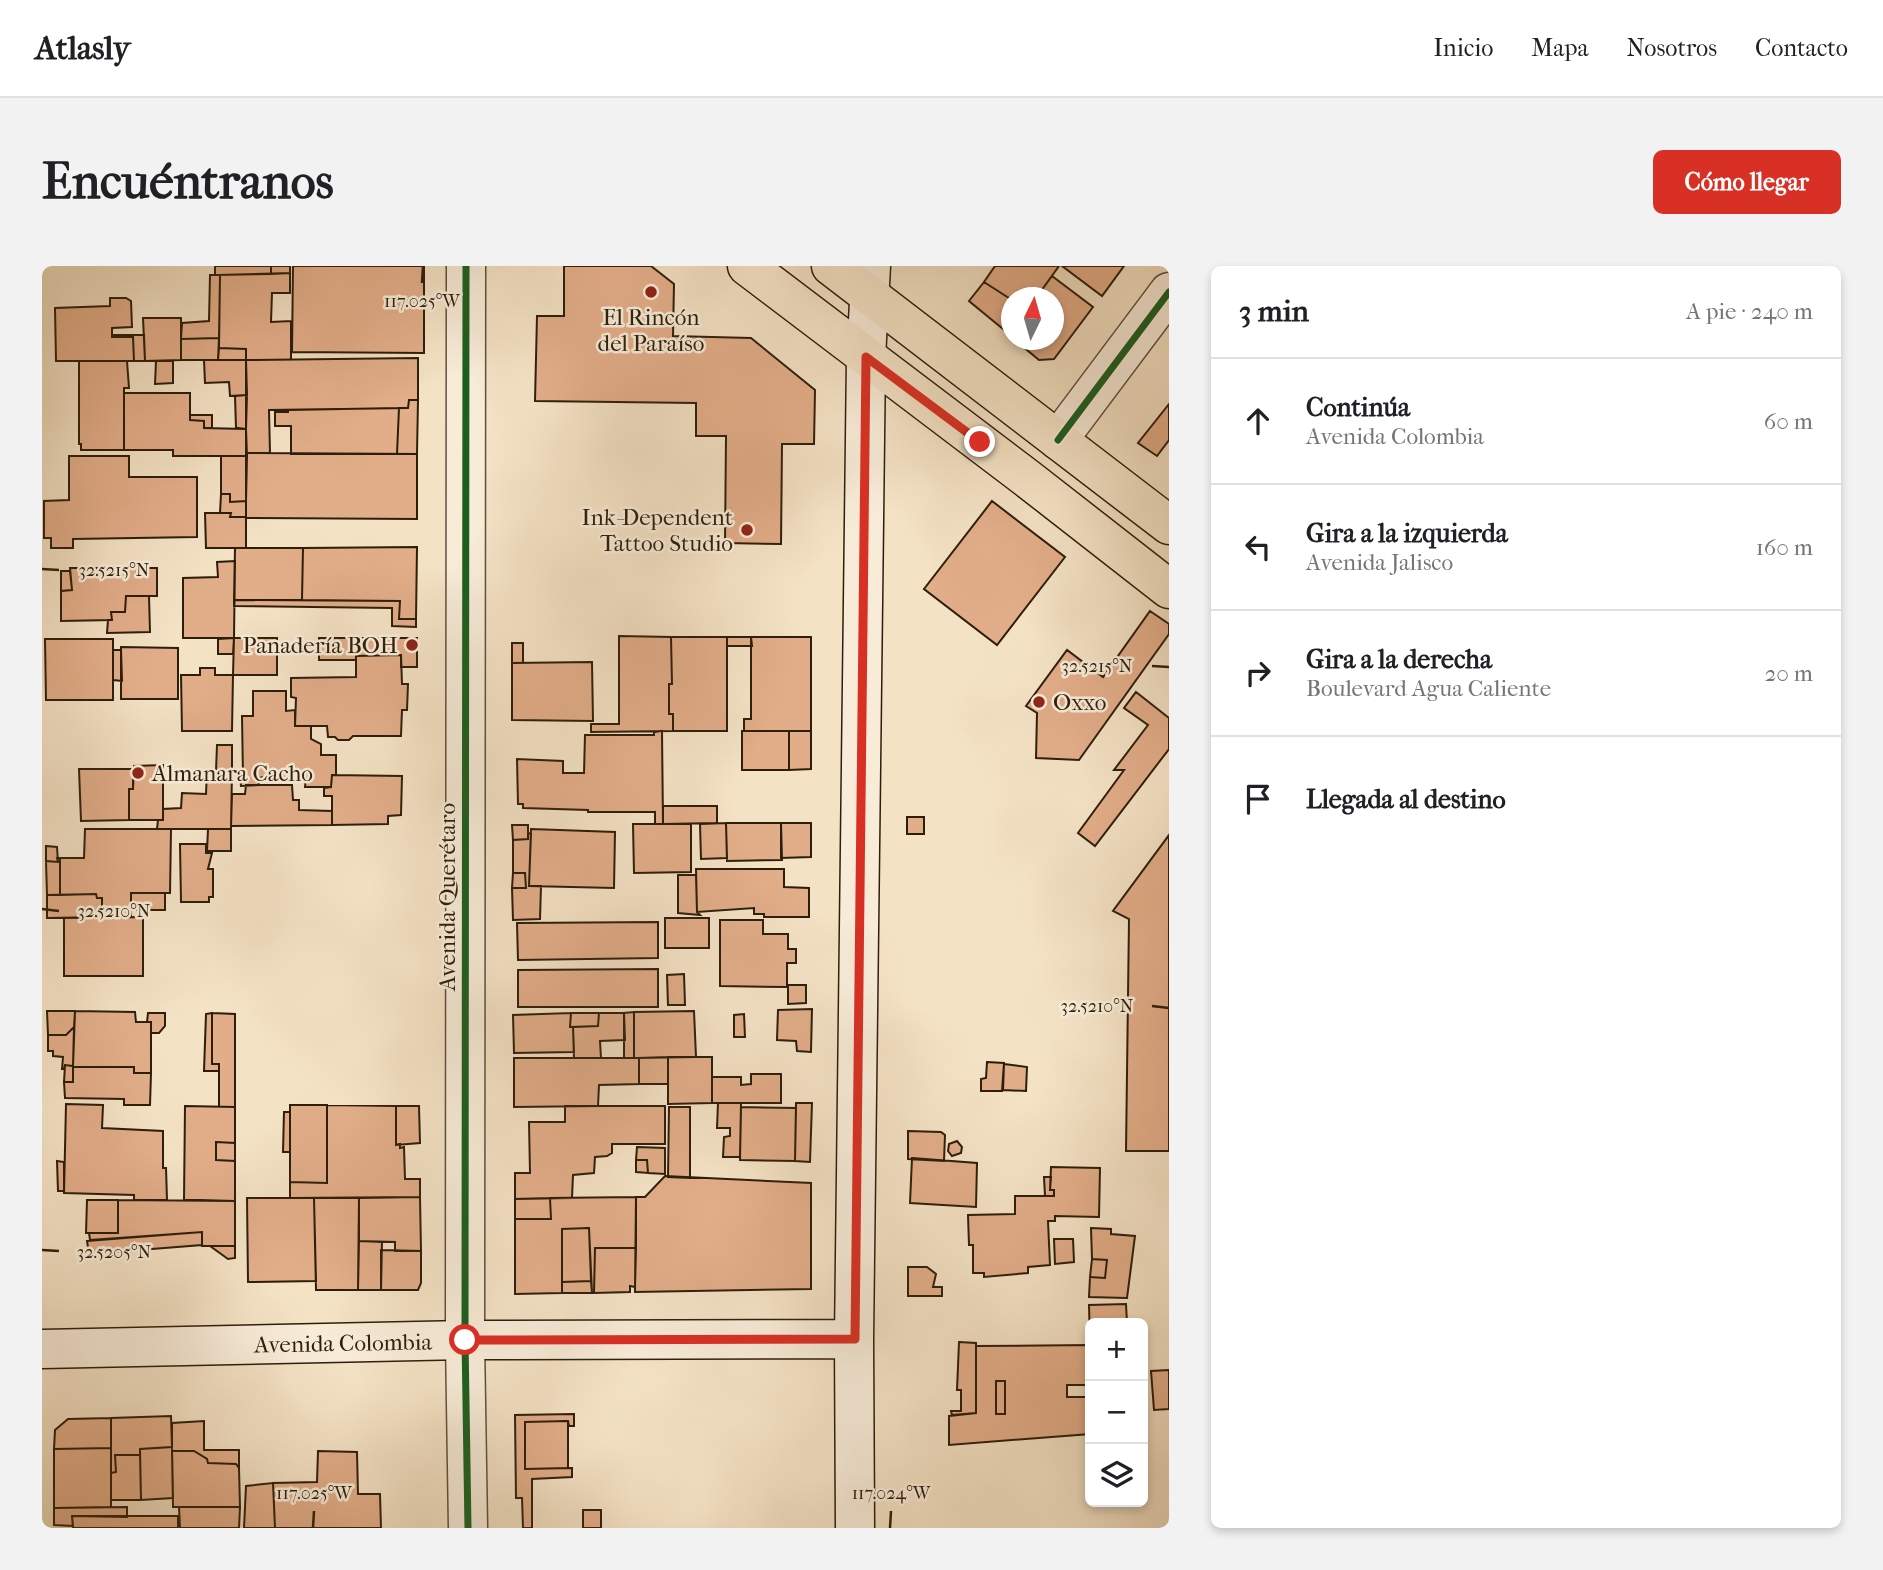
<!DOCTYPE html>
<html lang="es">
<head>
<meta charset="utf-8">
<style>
	body { margin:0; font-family:"IM FELL French Canon",serif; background:#f2f2f2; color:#202124 }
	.controls { position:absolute; right:21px; bottom:21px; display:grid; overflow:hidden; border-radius:10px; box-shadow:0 4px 10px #0003 }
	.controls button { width:63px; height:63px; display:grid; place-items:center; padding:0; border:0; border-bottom:2px solid #e0e0e0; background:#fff; color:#202124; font:35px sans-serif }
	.compass { position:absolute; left:959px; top:21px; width:63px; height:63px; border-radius:50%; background:#fff; box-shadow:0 4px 10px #0003; rotate:5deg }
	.stop { position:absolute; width:21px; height:21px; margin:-16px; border:5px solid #d93025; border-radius:50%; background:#fff }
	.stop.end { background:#d93025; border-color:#fff; box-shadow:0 2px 7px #0008 }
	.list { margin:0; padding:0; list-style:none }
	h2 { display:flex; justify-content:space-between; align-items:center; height:91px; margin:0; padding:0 28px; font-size:30px }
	h2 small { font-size:23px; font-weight:400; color:#757577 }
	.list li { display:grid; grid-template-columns:46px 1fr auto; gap:21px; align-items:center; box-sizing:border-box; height:126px; padding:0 28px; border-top:2px solid #e0e0e0 }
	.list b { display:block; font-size:26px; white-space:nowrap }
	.list p { margin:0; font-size:23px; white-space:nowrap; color:#757577 }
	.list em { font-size:23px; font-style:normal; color:#757577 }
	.icon { flex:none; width:38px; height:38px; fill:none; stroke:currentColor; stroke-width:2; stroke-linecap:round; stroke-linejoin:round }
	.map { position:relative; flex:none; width:1127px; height:1262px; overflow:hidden; border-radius:10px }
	header { display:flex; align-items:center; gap:42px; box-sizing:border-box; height:98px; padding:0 35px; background:#fff; border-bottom:2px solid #e0e0e0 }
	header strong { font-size:33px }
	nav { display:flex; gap:38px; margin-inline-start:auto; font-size:24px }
	.intro { display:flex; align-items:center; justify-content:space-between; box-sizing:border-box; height:168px; padding:0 42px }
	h1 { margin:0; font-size:49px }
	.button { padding:18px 32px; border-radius:10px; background:#d93025; color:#fff; font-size:24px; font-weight:700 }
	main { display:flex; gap:42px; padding:0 42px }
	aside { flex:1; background:#fff; border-radius:10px; box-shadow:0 4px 10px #0003 }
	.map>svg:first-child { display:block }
</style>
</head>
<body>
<header>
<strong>Atlasly</strong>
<nav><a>Inicio</a><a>Mapa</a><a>Nosotros</a><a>Contacto</a></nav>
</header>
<div class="intro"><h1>Encuéntranos</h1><a class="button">Cómo llegar</a></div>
<main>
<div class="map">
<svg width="1127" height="1262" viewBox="0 0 1127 1262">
	<rect width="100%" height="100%" fill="#f4e2c5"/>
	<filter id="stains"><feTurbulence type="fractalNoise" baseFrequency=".00286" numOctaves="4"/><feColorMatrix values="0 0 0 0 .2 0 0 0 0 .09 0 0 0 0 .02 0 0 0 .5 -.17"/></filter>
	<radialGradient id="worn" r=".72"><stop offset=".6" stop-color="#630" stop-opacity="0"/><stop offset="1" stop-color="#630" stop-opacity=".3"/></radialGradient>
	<path fill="#e2ad89" stroke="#2d1e0b" stroke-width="2" fill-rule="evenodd" d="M173,0H229V8L173,9Z
		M229,0H248V7L229,8Z
		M251,0H382V87L250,86Z
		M522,0H609L632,18L631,70L709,72L773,124L772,178H740L739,278L683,277L684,170H654V137L493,135L495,50H522Z
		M953,0H1017L994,32H970V34L942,16Z
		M1020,0H1082L1060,30Z
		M248,7V27H230L229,56L249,55V94H204V83L177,82L178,9Z
		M168,9H178L177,72L139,73L140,57L167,55Z
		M1010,10L1051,41L1012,93L997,94L973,74H1012V32H994Z
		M942,16L970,34V65L967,68L927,35Z
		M68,32H84L89,35L90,61L70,62V71H91L92,95H14L13,42L68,40Z
		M101,52H139V94L103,95Z
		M70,69H102L103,95H92L91,71H70Z
		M177,72L176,94H139V73Z
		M177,82L204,83V94H176Z
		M376,92V134H367L366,142L227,144L228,187H204V94Z
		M162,94H204L205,129L188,130L187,116L163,117Z
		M37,95H85L87,122H82V184H39V178H37Z
		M114,95H131V117L113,118Z
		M82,127H148V154L162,155V162L204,163L205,190H131V184H82Z
		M205,129L204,163L194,162L193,130Z
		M367,134H376L375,188H355L357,142H366Z
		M1127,138V174L1115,190L1096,177Z
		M357,142L355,188H249V160H233V146H246V144Z
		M148,149H170V162H162V155L148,154Z
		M204,187L375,188V253L204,252Z
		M27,190H87V211H155V271L31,273V282H9V272H2V235L27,234Z
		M179,190H205L204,235L188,236V228H179Z
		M179,228H188V236L204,235V251H188L189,247H178Z
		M950,235L1023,291L955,379L882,323Z
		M163,247H189L188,251H204V282H164Z
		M375,281L374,353H357L358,335L260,334L261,282Z
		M193,282H261L260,334H192Z
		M193,295L192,372H141V312L176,311L175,296Z
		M28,302H115V330H84L83,346H69L70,354L19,355V325L30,324Z
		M19,305H28L30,324L19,325Z
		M84,330H107L108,366L65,367L66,354H70L69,346H83Z
		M192,334L358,335L357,353H374V361L350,360V342L192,340Z
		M1108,345L1127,358V368L1037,494L994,492L995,447L984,440L1025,384L1061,411Z
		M577,370L629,371L630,418H627V448H631V465L549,466V458H577Z
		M629,371H685V465H631V448H627V418H630Z
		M685,371H709L710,380H685Z
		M709,371H769V465H702V453H709Z
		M192,372L191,388H176V373Z
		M192,372H235V409H191Z
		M277,372H375V401H359V389L314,390V394H277Z
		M3,373H71V434H4Z
		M470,377H481V397H470Z
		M79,381L136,382V433H79Z
		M71,384H79L80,415L71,414Z
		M359,389L360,418H366L365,444H360L359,470H311L307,474H296L293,471H286L285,460H253L254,432L249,431V412L314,411V390Z
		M550,396L551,455L470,454V397Z
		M158,402H173V409H191L190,465H140L139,409H158Z
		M211,425H244V445L253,444V460H269V473L279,478V489H294V509H290L289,521H263L264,512H227V514H221L222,511L216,512L217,519L199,520L198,511H201L200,450H211Z
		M1094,426L1127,452V483L1053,580L1036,567L1082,504H1072L1106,459L1082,442Z
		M620,465L621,558H613V546H546V544L481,542V538H476L475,493L521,495V507H542L543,469H612V466Z
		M700,465H747V504H700Z
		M747,465H769V503L747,504Z
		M175,479H190V505H174Z
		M121,499V554H87V523H91L92,500Z
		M37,503H91V523H87V554L39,555Z
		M165,504L190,505L189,563H115L116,554H121V543L139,542L140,527L164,528Z
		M290,509L360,510L359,549L346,550V558L290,559V530H282V522L289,521Z
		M204,519H250L251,534H257V544L290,545V559L189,560L190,528H203Z
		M621,540H675V557L621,558Z
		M865,551H882V568H865Z
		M684,557L685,592L659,593L658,558Z
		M684,557H739L740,594L685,595Z
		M739,557H769V591L739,592Z
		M591,558H649V606L592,607Z
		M470,559H486V573L471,574Z
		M43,563H129L128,627H89V651H60V632H55L54,628L18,629V592H42Z
		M166,563H189V585H165Z
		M489,563L573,566L572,622L487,620Z
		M486,567L489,568L487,620H499L498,653L471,654L470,622H484L483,607H471V574L486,573Z
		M1127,569V885H1084L1087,653L1071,645Z
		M138,578H164V587H170L166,603H171V631H167V636H139Z
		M4,580L15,581L16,596L4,595Z
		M15,592H18V629H5L4,595L16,596Z
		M654,603H742V621L767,622V651H722V648H712V642L655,646Z
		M471,607H483L484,622H470Z
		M636,609H654L655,646L658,649L636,647Z
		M89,627H123V644H89Z
		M54,628L55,632H60V651L5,652V629Z
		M101,651V710H22V652Z
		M623,652H667V682H623Z
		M678,654H721V668H746V683H754V697H745V721L678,720Z
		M616,656V692L476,694L475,657Z
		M616,703V741H476V704Z
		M642,708L643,739H626L625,709Z
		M746,719H764V737L746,738Z
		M770,743L769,786L755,785L754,775L735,774L736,744Z
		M5,745H33L32,761L24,769H6Z
		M33,745L93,746L94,756H109V807H92V801H31V816H22L23,799L31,800Z
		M652,745L654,791L592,792V746Z
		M592,746V792H582V747Z
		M106,747H123V760L117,767H109V756H105Z
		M170,747V798H177V805H162L164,748Z
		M170,747L193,748V841H177V798H170Z
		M529,747L528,761H531L532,786L472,787L471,749Z
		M529,747H557L556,760L528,761Z
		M557,747H582L583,774L558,775L559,792H532L531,761L556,760Z
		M702,748L703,771H692V749Z
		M32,761L31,800L23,799L22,803H20L21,791L11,790V785H6V769H24Z
		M626,791V818H597V792Z
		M626,791H670V837L626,838Z
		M472,792H597V818L557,819L556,840L472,841Z
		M945,796L962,797L960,825H939V813L944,812Z
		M962,798L985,801L984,825L961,824Z
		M31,801H92V807H109L108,839H82V833L23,832L22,816H31Z
		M709,808H739V837H670V811H699V819L709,818Z
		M676,837H699L698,891H681L682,871L688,870V862H675Z
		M754,837H770L768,896L753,895Z
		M24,838L61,839L60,862L121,865V902H124L125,934H92V929L22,927Z
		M248,839H285V917L248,916Z
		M285,839L354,840V879L358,878V882L362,881L363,913H378V931L248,932V916L285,917Z
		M143,840L193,841V877L174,876V894L193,895V935L142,934Z
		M354,840H377L378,877L354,879Z
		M523,840H623V878H570V887L565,890L553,891L552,907L531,909L530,932L473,933V907H488L487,856H523Z
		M627,841H648V912L626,911Z
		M699,841L754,842L753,895L698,894Z
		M242,846H248V886H241Z
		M866,865L899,866L903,869L902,895L866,893Z
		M915,875L920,881L919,887L910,890L906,885L907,878Z
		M174,876L193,877V895L174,894Z
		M595,881L623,882V908L606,907L605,894H594Z
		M870,892L935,897L934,941L868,937Z
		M594,894H605L606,907L594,906Z
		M15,895L22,896V925H16Z
		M1009,901L1058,902L1057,951L1013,950V955H1006L1008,999L986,1001V1007L942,1011V1007H931V979H927L926,949L973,948V930H1012V924H1008Z
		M623,910L769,917V1023L593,1026L594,931H603Z
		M1002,911H1009L1008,924H1012V930H1003Z
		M378,931L379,985H353V976L317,975V932Z
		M594,931V982H553L552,1027H550L547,962L520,963V1027L473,1028V953H509L508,932Z
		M205,932H272L274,1015L206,1016Z
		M272,932H317L316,1024H274Z
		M508,932L509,953H473V933Z
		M45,934H76V967H44Z
		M76,934L193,935V980H160V966L48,974L47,967H76Z
		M547,962L549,1015L520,1016V963Z
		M1049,962L1069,963V968L1093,970L1085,1032L1047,1031L1048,1011L1063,1012L1065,994L1050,993Z
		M160,966V979L47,988L45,975Z
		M1012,973H1031L1032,996L1013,998Z
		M317,975L340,976L339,1024H316Z
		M168,980H193V992L186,993Z
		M553,982H594L593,1021L588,1020V1026L552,1027Z
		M339,984L379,985V1017L376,1024H339Z
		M1050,993L1065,994L1063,1012L1048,1011Z
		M866,1001H885L894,1008L891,1021H900V1030H866Z
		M549,1015L550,1027H520V1016Z
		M1084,1038L1085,1057H1048V1079L1047,1039Z
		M917,1076L934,1077V1147L910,1149L909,1145H919V1124H915Z
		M1048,1079V1119H1025V1131H1048V1168L907,1179V1150L934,1147V1080ZM954,1115H963V1148H954Z
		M1127,1104V1143L1112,1144L1109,1105Z
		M954,1115H963V1148H954Z
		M532,1148V1160H527L526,1155L483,1156V1203L530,1202V1211L490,1213V1262H481L480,1232H474L473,1149Z
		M129,1150L130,1181L98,1183V1189H73L74,1206L69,1207V1152Z
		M69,1152V1182L12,1183L13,1164L26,1153Z
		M162,1155V1184H197V1202L194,1198L166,1197L165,1193L152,1185H130V1157Z
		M526,1155V1202L483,1203V1156Z
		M130,1181L131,1232L99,1234L98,1183Z
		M69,1182V1241L12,1242V1183Z
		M130,1185H152L165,1193L166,1197L194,1198L197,1202L198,1241H131Z
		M276,1185L315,1186L316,1228H338L339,1262H233L231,1217L275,1216Z
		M73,1189H98L99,1234H69V1207L74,1206Z
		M231,1217L233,1262H202L204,1220Z
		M85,1241V1251L30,1250L31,1260L12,1259V1242Z
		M137,1241H198L197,1262H138Z
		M541,1244H559V1262H541Z
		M30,1250H136V1262H31Z"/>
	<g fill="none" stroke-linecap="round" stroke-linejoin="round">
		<defs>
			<path id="street" d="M424,0L423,1074L426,1262
				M1016,174L1127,26"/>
			<path id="secondary" d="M0,1083L423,1074L812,1073
				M813,1262L812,1073L824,91L829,0"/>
			<path id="primary" d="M705,0L986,213L1127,323
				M789,0L1127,259"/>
		</defs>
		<use href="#street" stroke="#5f4f3a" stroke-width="41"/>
		<use href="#secondary" stroke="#2d1e0b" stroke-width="41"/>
		<use href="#primary" stroke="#2d1e0b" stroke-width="41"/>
		<use href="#street" stroke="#f8ecd9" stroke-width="38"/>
		<use href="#secondary" stroke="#f8ecd9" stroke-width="38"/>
		<use href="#primary" stroke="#f4e2c5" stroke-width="38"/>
		<defs>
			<path id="cycleway" d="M424,0L423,1074L426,1262
				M1016,174L1127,26"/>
		</defs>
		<use href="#cycleway" stroke="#f8ecd9" stroke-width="11"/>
		<use href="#cycleway" stroke="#1b5e20" stroke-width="7"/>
	</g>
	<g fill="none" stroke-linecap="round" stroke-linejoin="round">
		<path stroke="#d93025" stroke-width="9" d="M423,1074L813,1073L824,91L938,176"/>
	</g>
	<path fill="none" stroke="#2d1e0b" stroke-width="2.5" d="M380,17L381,0M0,303L17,304M1110,400L1127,401M0,643L17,645M1110,740L1127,742M0,984L17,985M271,1262L272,1245M848,1262L849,1245"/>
	<g fill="#8f2418" stroke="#f8ecd9" stroke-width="2.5">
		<circle cx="609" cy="26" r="7"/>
		<circle cx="705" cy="264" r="7"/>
		<circle cx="370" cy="379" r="7"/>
		<circle cx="997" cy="436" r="7"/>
		<circle cx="96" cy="507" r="7"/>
	</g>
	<g text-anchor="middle" stroke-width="5" stroke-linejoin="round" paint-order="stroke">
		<g font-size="23" fill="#2d1e0b" stroke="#f8ecd9" text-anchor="end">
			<text x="609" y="59" text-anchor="middle">El Rincón<tspan x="609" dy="26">del Paraíso</tspan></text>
			<text x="691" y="259">Ink-Dependent<tspan x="691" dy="26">Tattoo Studio</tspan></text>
			<text x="356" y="387">Panadería BOH</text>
			<text x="1011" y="444" text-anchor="start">Oxxo</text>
			<text x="110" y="515" text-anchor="start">Almanara Cacho</text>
		</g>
		<g font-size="23" fill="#2d1e0b" stroke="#f8ecd9">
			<text transform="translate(405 631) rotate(-90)" y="8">Avenida Querétaro</text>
			<text transform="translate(301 1077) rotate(-1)" y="8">Avenida Colombia</text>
		</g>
	</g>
	<g font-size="18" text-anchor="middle" fill="#2d1e0b" stroke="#f8ecd9" stroke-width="5" stroke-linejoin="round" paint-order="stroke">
		<text x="380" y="41">117.025°W</text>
		<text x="72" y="310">32.5215°N</text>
		<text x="1055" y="406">32.5215°N</text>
		<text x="72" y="651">32.5210°N</text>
		<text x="1055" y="746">32.5210°N</text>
		<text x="72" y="992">32.5205°N</text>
		<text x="272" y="1233">117.025°W</text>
		<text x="849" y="1233">117.024°W</text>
	</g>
	<rect width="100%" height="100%" filter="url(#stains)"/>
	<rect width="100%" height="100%" fill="url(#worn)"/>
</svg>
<div class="controls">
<button>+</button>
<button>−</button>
<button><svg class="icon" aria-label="layers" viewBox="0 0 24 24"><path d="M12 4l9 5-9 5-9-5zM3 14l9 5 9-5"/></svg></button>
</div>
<svg class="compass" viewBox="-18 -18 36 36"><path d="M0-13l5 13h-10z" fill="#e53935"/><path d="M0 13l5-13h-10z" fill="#757577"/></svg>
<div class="stop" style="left:423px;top:1074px"></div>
<div class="stop end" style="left:938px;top:176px"></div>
</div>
<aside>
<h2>3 min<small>A pie · 240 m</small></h2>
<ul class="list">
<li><svg class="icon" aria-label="ahead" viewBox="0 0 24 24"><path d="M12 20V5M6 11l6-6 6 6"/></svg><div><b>Continúa</b><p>Avenida Colombia</p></div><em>60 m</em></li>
<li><svg class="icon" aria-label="left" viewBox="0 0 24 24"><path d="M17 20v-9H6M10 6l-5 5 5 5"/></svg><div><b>Gira a la izquierda</b><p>Avenida Jalisco</p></div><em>160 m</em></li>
<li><svg class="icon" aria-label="right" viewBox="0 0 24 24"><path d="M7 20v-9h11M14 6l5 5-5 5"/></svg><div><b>Gira a la derecha</b><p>Boulevard Agua Caliente</p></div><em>20 m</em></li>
<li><svg class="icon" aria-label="arrive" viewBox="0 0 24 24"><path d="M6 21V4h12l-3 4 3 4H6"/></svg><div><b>Llegada al destino</b></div></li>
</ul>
</aside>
</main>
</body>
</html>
